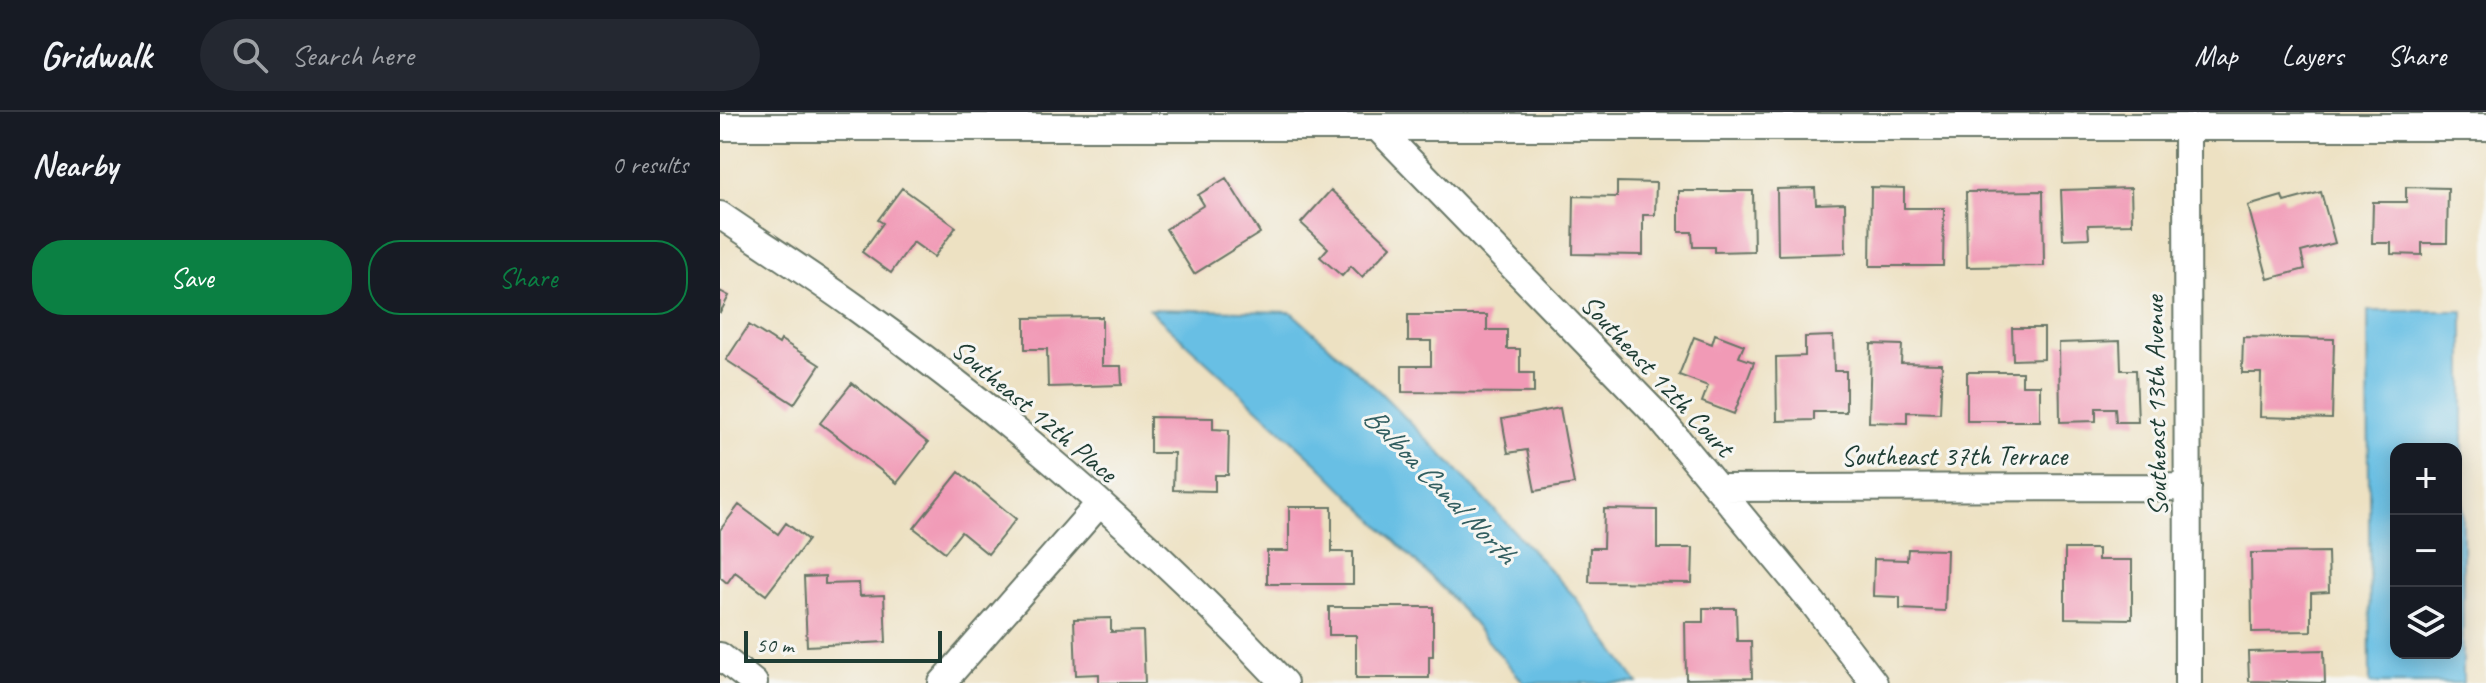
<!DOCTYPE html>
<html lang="en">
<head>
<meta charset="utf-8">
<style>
	body { margin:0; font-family:Caveat,sans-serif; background:#242831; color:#f1f3f6 }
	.controls { position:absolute; right:24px; bottom:24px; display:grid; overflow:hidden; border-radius:16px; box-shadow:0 4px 20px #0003 }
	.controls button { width:72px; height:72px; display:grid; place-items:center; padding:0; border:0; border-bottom:2px solid #363941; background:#171b24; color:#f1f3f6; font:40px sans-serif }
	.scale { position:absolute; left:24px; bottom:20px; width:198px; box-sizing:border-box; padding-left:8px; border:4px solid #1f3d34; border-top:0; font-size:22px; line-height:28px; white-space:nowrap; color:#1f3d34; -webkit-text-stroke:6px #f6f6f2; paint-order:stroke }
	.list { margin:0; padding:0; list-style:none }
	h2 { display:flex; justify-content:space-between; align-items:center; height:104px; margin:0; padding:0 32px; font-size:34px }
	h2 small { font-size:26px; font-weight:400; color:#9ea1a6 }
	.actions { display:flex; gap:16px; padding:24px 32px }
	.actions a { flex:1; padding:18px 0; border:2px solid #0b8043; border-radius:32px; text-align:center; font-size:28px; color:#0b8043 }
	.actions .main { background:#0b8043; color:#fff }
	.icon { flex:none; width:44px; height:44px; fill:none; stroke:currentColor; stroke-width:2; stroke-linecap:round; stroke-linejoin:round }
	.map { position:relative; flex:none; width:1766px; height:571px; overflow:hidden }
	header { display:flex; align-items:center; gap:48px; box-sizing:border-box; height:112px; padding:0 40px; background:#171b24; border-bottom:2px solid #363941 }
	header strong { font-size:38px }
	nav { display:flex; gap:44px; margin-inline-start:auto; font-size:28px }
	.search { width:560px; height:72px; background:#242831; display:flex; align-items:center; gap:20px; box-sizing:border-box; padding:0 28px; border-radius:44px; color:#9ea1a6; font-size:30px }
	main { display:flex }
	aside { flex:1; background:#171b24 }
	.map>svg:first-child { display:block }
</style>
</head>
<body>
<header>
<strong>Gridwalk</strong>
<div class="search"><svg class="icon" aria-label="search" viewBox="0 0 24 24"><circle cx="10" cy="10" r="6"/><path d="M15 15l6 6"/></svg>Search here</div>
<nav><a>Map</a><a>Layers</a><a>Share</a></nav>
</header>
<main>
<aside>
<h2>Nearby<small>0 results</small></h2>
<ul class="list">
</ul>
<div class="actions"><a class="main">Save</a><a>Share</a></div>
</aside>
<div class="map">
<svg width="1766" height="571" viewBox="0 0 1766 571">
	<rect width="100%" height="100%" fill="#f6f6f2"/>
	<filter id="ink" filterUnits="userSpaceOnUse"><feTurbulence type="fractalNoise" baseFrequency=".0125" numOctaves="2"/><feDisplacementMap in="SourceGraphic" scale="16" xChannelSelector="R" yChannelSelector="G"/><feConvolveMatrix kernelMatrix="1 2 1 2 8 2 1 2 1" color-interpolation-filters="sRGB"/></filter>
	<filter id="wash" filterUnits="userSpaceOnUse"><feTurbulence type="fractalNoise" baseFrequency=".006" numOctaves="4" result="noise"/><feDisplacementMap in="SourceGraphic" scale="32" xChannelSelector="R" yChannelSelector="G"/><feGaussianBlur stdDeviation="1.8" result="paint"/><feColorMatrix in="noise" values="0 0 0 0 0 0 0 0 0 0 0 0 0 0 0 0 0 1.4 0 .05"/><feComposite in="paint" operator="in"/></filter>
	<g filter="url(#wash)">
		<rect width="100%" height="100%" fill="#ede1c2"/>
		<path fill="#67bfe4" stroke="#437e8c" stroke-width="2" fill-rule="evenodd" d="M429,197L571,200L659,279L742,363L855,485L918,571H804L727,481L598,352Z
			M1648,199H1743V571H1650ZM1736,337V541H1676V337Z"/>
		<g id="blocks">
			<path fill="#f19ab6" d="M506,66L540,121L474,162L446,117L484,93L478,83Z
				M897,70L936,71L935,103H923V143L853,142L854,84L897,85Z
				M1151,75L1184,76V96H1224L1223,154H1150Z
				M1686,75L1728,76L1727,131H1702V143L1671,142V131H1652L1653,90H1686Z
				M182,76L236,115L214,145L193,130L171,161L142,140L163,111L158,108Z
				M1095,76L1096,92L1125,91L1126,141L1058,143L1057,77Z
				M1411,76L1412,112L1368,113L1369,126L1343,127L1341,78Z
				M611,78L671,134L642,165L631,154L622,164L600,145L608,136L581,111Z
				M959,79H1033L1034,139L994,140V135H973L972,120H959Z
				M1323,79L1324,154L1247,155L1246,80Z
				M1601,80L1615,131L1581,140L1585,157L1548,167L1528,94L1562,84L1564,90Z
				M0,179L9,184L0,201Z
				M688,203H767V218H787V237H800V261H814V281L682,280V254H711V229H688Z
				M382,205V254H401L402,273L328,275L327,237H305V206Z
				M29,213L59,232L61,228L100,253L74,292L6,248Z
				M1292,216H1324V247L1293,248Z
				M995,222L1024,233L1019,245L1034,250L1014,302L982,290L988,274L959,263L974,225L992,232Z
				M1113,224L1114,259H1126V300H1094V308L1057,309L1056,245L1085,244V225Z
				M1523,225L1614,227L1612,307L1540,305L1541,261H1522Z
				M1400,229L1401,258H1416L1418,310H1396L1395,296H1376V309L1340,310L1339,231Z
				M1151,232L1182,233L1181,251L1222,252L1220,301L1187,300V311L1149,310Z
				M1247,260H1302V273H1320V309H1247Z
				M132,271L208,331L177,371L100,311Z
				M840,296L854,372L815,379L807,338L788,341L782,307Z
				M430,305L493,306V317L509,318L508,363H495V379L453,378L454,341H430Z
				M239,360L296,407L268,442L241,420L225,440L194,416Z
				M19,393L58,422L66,411L88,428L46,483L15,460L7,471L0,465V418Z
				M569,395H612V440H633V472H547V439H569Z
				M884,397L937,398V436H973L972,471L869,470L870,436H883Z
				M1188,437L1227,438L1225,499L1180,497V485L1153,484L1154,447L1187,448Z
				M1345,437H1378V448H1412V507L1345,506Z
				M1608,440L1609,480L1591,481V519L1532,520L1531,441Z
				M105,464V472L139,471L140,484L164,483L166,530L87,534L84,465Z
				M609,495H713V544H709V566H636V523H609Z
				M983,496H1016L1017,529H1031L1032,566L966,567L965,510H983Z
				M391,506V520L423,519L425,571H379V562L356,563L354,507Z
				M1604,538L1605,571L1529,569L1528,540Z"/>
		</g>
	</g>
	<g filter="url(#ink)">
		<use href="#blocks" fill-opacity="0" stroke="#677666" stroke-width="2"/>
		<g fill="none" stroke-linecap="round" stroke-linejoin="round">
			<defs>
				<path id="minor" d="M0,15H1766
					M657,15L939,305L1093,491L1154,571
					M1467,16L1468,571
					M0,103C45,134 91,163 135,195C289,305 435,433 564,571
					M999,376L1468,375
					M0,544L34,571
					M222,571L379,392"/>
			</defs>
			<use href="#minor" stroke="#677666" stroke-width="30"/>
			<use href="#minor" stroke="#fff" stroke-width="26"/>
		</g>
	</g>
	<g text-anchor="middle" stroke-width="6" stroke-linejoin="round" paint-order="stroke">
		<g font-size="28" fill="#1f3d34" stroke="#f6f6f2">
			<text transform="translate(938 263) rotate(47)" y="10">Southeast 12th Court</text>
			<text transform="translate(1435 294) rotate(-91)" y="10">Southeast 13th Avenue</text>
			<text transform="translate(315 298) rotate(40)" y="10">Southeast 12th Place</text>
			<text x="1234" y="353">Southeast 37th Terrace</text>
		</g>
		<g font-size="30" font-style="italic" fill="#315e60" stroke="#f6f6f2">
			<text transform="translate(720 373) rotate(46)" y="10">Balboa Canal North</text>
		</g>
	</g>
</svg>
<div class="controls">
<button>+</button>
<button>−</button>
<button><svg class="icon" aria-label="layers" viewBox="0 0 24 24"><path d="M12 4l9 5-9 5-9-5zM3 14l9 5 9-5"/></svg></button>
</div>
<div class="scale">50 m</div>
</div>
</main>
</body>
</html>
